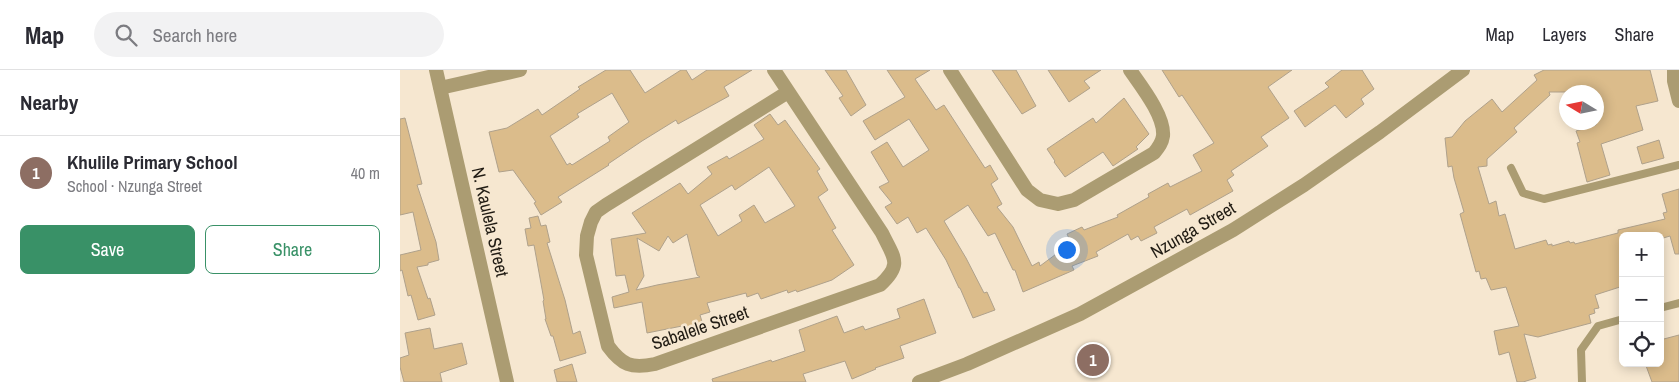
<!DOCTYPE html>
<html lang="en">
<head>
<meta charset="utf-8">
<style>
	body { margin:0; font-family:"Archivo Narrow",sans-serif; background:#f2f2f3; color:#2b2b33 }
	.controls { position:absolute; right:15px; bottom:15px; display:grid; overflow:hidden; border-radius:8px; box-shadow:0 2px 12px #0003 }
	.controls button { width:45px; height:45px; display:grid; place-items:center; padding:0; border:0; border-bottom:1px solid #e1e1e2; background:#fff; color:#2b2b33; font:25px sans-serif }
	.compass { position:absolute; left:1159px; top:15px; width:45px; height:45px; border-radius:50%; background:#fff; box-shadow:0 2px 12px #0003; rotate:280deg }
	.you { position:absolute; left:666px; top:179px; width:18px; height:18px; margin:-12px; border:4px solid #fff; border-radius:50%; background:#1a73e8; box-shadow:0 0 0 8px #1a73e833 }
	.badge { display:grid; place-items:center; width:32px; height:32px; border-radius:50%; background:#399167; color:#fff; font-size:16px; font-weight:700 }
	.pin { position:absolute; translate:-50% -50%; border:2px solid #fff; box-shadow:0 1px 5px #0006 }
	.list { margin:0; padding:0; list-style:none }
	h2 { display:flex; justify-content:space-between; align-items:center; height:65px; margin:0; padding:0 20px; font-size:21px }
	h2 small { font-size:16px; font-weight:400; color:#7c7c81 }
	.list li { display:grid; grid-template-columns:32px 1fr auto; gap:15px; align-items:center; box-sizing:border-box; height:75px; padding:0 20px; border-top:1px solid #e1e1e2 }
	.list b { display:block; font-size:19px; white-space:nowrap }
	.list p { margin:0; font-size:16px; white-space:nowrap; color:#7c7c81 }
	.list em { font-size:16px; font-style:normal; color:#7c7c81 }
	.actions { display:flex; gap:10px; padding:15px 20px }
	.actions a { flex:1; padding:11px 0; border:1px solid #399167; border-radius:8px; text-align:center; font-size:18px; color:#399167 }
	.actions .main { background:#399167; color:#fff }
	.icon { flex:none; width:28px; height:28px; fill:none; stroke:currentColor; stroke-width:2; stroke-linecap:round; stroke-linejoin:round }
	.map { position:relative; flex:none; width:1279px; height:312px; overflow:hidden }
	header { display:flex; align-items:center; gap:30px; box-sizing:border-box; height:70px; padding:0 25px; background:#fff; border-bottom:1px solid #e1e1e2 }
	header strong { font-size:24px }
	nav { display:flex; gap:28px; margin-inline-start:auto; font-size:18px }
	.search { width:350px; height:45px; background:#f2f2f3; display:flex; align-items:center; gap:12px; box-sizing:border-box; padding:0 18px; border-radius:28px; color:#7c7c81; font-size:19px }
	main { display:flex }
	aside { flex:1; background:#fff }
	.map>svg:first-child { display:block }
</style>
</head>
<body>
<header>
<strong>Map</strong>
<div class="search"><svg class="icon" aria-label="search" viewBox="0 0 24 24"><circle cx="10" cy="10" r="6"/><path d="M15 15l6 6"/></svg>Search here</div>
<nav><a>Map</a><a>Layers</a><a>Share</a></nav>
</header>
<main>
<aside>
<h2>Nearby<small></small></h2>
<ul class="list">
<li><span class="badge" style="background:#8d6e63">1</span><div><b>Khulile Primary School</b><p>School · Nzunga Street</p></div><em>40 m</em></li>
</ul>
<div class="actions"><a class="main">Save</a><a>Share</a></div>
</aside>
<div class="map">
<svg width="1279" height="312" viewBox="0 0 1279 312">
	<rect width="100%" height="100%" fill="#f6e7d0"/>
	<path fill="#dbbc8b" stroke="#afa18b" fill-rule="evenodd" d="M206,0H230L245,23L281,0H286L292,10L307,0H352L324,17L329,26L278,54L276,50L242,71L208,94L209,95L158,127L162,132L141,145L134,133L136,132L113,100L99,102L89,62L107,58L138,39L142,45L180,19L178,17ZM212,23L229,52L208,67L210,71L172,95L170,93L167,95L150,66L179,47L177,44Z
		M425,0H446L466,35L451,46L439,28L443,26Z
		M487,0H530L515,9L536,40L544,35L585,98L590,95L598,109L591,114L602,134L597,137L613,157L632,196L639,192L640,196L671,173L667,164L682,157L684,160L718,147L717,145L749,127L748,124L768,113L770,117L802,101L793,85L814,73L782,25L779,27L762,0H892L868,17L889,48L861,67L868,76L831,101L834,105L827,110L833,121L790,145L787,139L754,157L757,163L741,171L738,166L731,170L728,164L696,182L698,186L672,196L674,200L623,222L615,200H613L595,163L588,166L568,135L544,151L566,188L584,223L587,222L595,240L573,248L560,218H559L546,190L526,158L517,163L508,147L497,154L485,137L492,133L479,117L489,112L471,82L487,72L503,97L529,80L509,49L475,70L463,51L505,27Z
		M592,0H616L636,36L622,44Z
		M648,0H701L684,11L690,18L669,32Z
		M942,0H962L974,19L961,29L964,34L946,48L935,35L905,57L894,41L929,17L925,13Z
		M1144,0H1250L1258,31L1236,36L1243,60L1201,74L1210,105L1187,112L1177,73L1180,72L1176,61L1196,55V22H1149L1150,25L1114,58L1117,62L1087,89V96L1078,97L1089,134L1096,131L1099,146L1105,144L1115,179L1146,170L1148,175L1152,174V176L1169,171L1170,173L1174,172L1175,174L1218,163V160L1265,149L1263,143L1267,142L1262,124L1279,119V184H1275L1270,166L1260,169V166H1223V216L1195,225L1199,238L1194,239L1195,243L1189,245L1191,253L1138,267L1124,264L1136,308L1123,312H1117L1109,282L1099,285L1094,261L1119,256L1106,217L1091,220L1086,208L1081,209L1079,201L1076,202L1060,144L1064,142L1054,108L1052,96L1048,97L1045,68L1052,67L1065,51L1092,29L1102,42L1137,10L1134,5Z
		M724,28L749,64L736,77L738,79L713,96L703,82L665,107L654,92L655,91L647,79L693,48L696,53Z
		M370,44L378,55L385,50L420,99L417,101L428,120L418,127L436,158L432,160L454,195L432,210L397,222L396,220L388,223L387,220L361,229L358,223L347,227L346,223L307,233L310,242L300,245L303,255L283,259L282,256L247,263L242,232L214,238L212,227L229,222L225,205L216,206L211,169L246,163L232,143L280,113L288,124L312,104L307,97L327,86L329,89L364,69L354,55ZM369,97L395,136L365,153L354,135L339,145L342,151L318,166L300,135L332,115L335,120ZM287,164L297,205L300,207L257,215L236,220L244,206L237,168L259,181L268,166L273,173Z
		M5,48L22,114L17,115L36,172L39,190L28,193V195L17,197L28,229L30,228L35,245L18,250L11,225L8,226L2,200L0,201V185L21,180L13,142L0,145V49Z
		M1259,70L1264,88L1242,94L1237,77Z
		M138,146L141,156L146,155L150,172L147,173L165,230L173,264L180,261L186,283L160,291L153,266H151L145,249H146L143,231L144,230L134,175L128,176L125,159L131,158L129,148Z
		M524,229L536,263L500,276L504,288L475,298L476,299L452,309L445,291L403,304L406,312H313L312,309L371,290L372,292L405,281L399,260L437,246L444,263L463,256L465,260L500,248L497,239Z
		M30,258L34,279L62,273L67,294L40,303L42,312H4L0,297V288L9,285L5,263Z
		M1279,265V312H1252L1245,293H1260V270Z
		M172,294L177,312H157L154,300Z"/>
	<g fill="none" stroke-linecap="round" stroke-linejoin="round">
		<path stroke="#ab9c72" stroke-width="8" d="M1111,98L1123,123L1144,129L1279,95
			M1260,238L1279,233
			M1182,312L1181,280L1198,256L1223,249"/>
		<path stroke="#ab9c72" stroke-width="14" d="M36,0L107,312
			M374,0L482,163C494,188 503,194 480,215L255,294C231,299 222,295 208,276L186,185L187,166L191,152L196,142L206,135L388,22
			M550,0L627,120L640,130L658,134L674,130L754,83C759,77 762,73 763,66C765,46 741,16 730,0
			M1274,0V11L1279,31
			M40,18L120,0
			M519,312L567,294L680,244L833,160L904,115L980,62L1063,0"/>
	</g>
	<g text-anchor="middle" stroke-width="5" stroke-linejoin="round" paint-order="stroke">
		<g font-size="18" fill="#201b13" stroke="#f6e7d0">
			<text transform="translate(90 152) rotate(77)" y="6">N. Kaulela Street</text>
			<text transform="translate(793 160) rotate(-30)" y="6">Nzunga Street</text>
			<text transform="translate(300 258) rotate(-19)" y="6">Sabalele Street</text>
		</g>
	</g>
</svg>
<div class="controls">
<button>+</button>
<button>−</button>
<button><svg class="icon" aria-label="locate" viewBox="0 0 24 24"><circle cx="12" cy="12" r="6"/><path d="M12 2v4M12 18v4M2 12h4M18 12h4"/></svg></button>
</div>
<svg class="compass" viewBox="-18 -18 36 36"><path d="M0-13l5 13h-10z" fill="#e53935"/><path d="M0 13l5-13h-10z" fill="#7c7c81"/></svg>
<div class="you"></div>
<div class="pin badge" style="left:693px;top:290px;background:#8d6e63">1</div>
</div>
</main>
</body>
</html>
